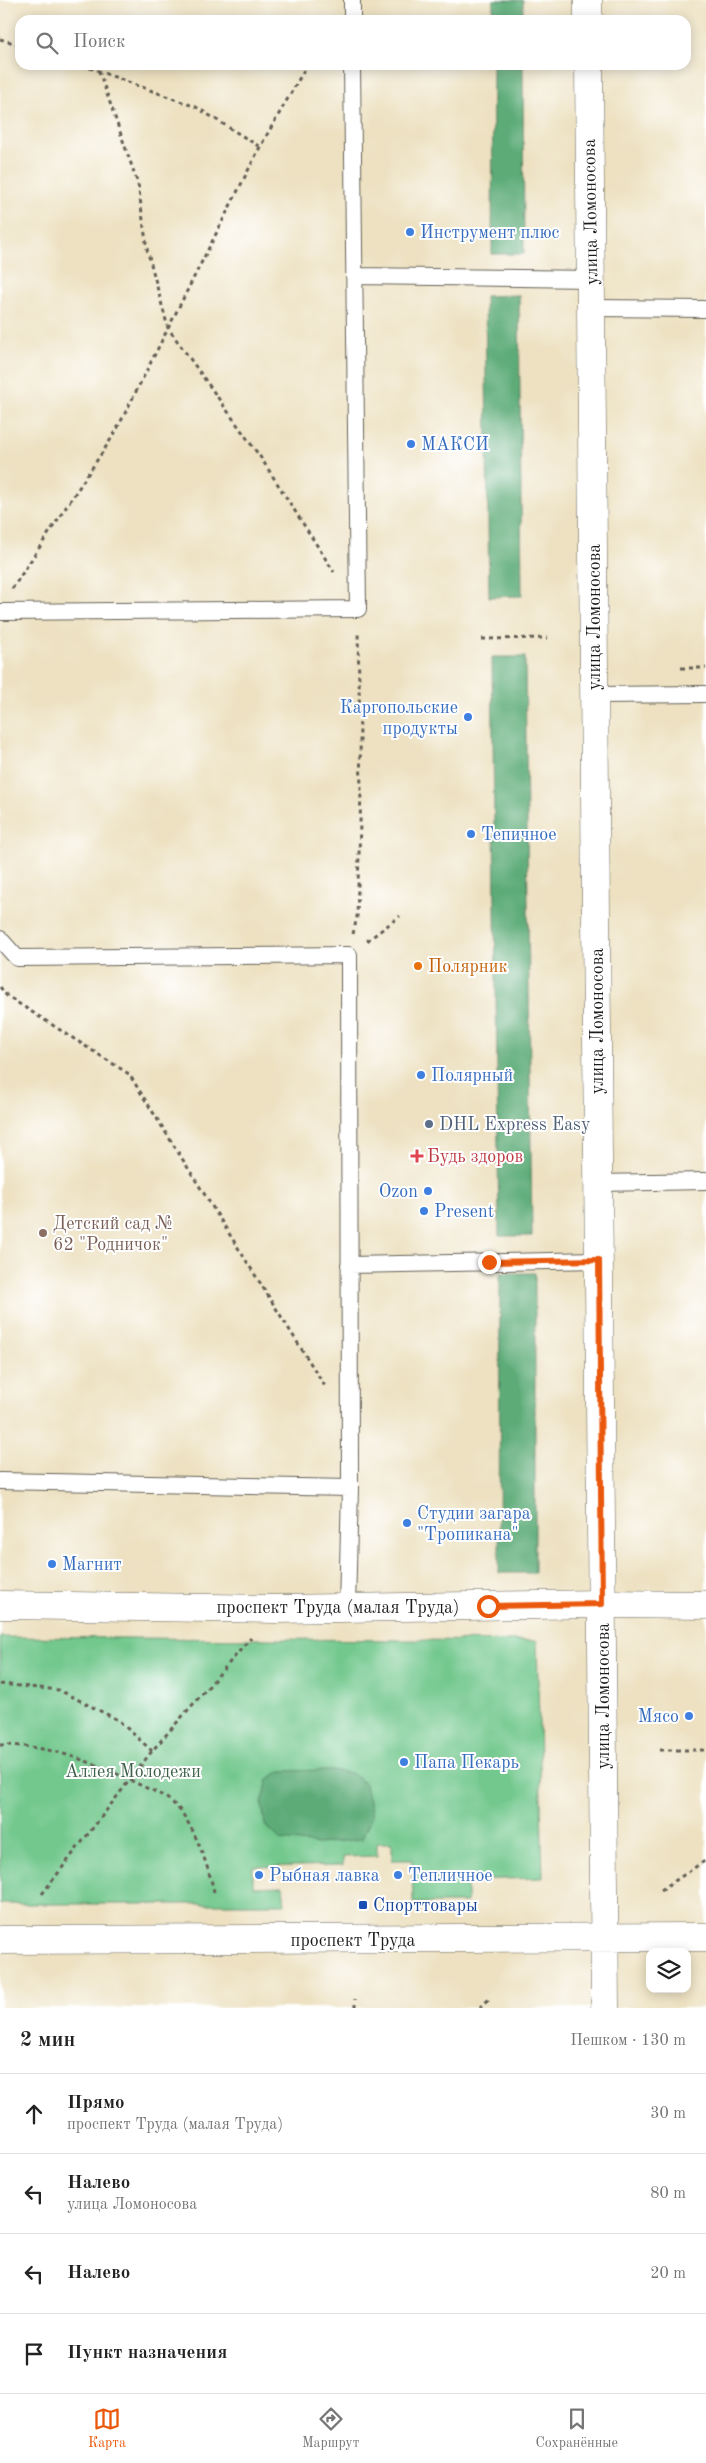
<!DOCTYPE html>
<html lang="ru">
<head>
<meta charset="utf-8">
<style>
	body { margin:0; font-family:"Old Standard TT",serif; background:#f6f6f6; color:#222 }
	.controls { position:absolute; right:15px; bottom:15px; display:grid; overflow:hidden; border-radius:10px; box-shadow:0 2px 12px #0003 }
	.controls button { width:45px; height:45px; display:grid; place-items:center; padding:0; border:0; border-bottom:1px solid #e0e0e0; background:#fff; color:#222; font:25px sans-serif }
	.stop { position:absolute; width:15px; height:15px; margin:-11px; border:4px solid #ea580c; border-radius:50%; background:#fff }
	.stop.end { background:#ea580c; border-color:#fff; box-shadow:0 1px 5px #0008 }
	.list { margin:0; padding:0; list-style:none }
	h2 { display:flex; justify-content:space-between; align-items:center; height:65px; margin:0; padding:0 20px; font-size:21px }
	h2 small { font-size:16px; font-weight:400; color:#767676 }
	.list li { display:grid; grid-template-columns:32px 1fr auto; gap:15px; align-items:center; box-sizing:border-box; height:80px; padding:0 20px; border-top:1px solid #e0e0e0 }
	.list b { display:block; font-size:19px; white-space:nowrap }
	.list p { margin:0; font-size:16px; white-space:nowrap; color:#767676 }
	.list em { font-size:16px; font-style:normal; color:#767676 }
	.icon { flex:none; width:28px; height:28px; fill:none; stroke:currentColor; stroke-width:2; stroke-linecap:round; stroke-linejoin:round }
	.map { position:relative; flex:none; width:706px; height:2008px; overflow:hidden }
	.search { position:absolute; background:#fff; box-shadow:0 2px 12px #0003; left:15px; right:15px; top:15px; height:55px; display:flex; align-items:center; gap:12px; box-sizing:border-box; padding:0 18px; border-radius:15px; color:#767676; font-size:19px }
	.sheet { height:385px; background:#fff }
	nav { display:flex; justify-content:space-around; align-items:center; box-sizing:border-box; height:70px; border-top:1px solid #e0e0e0; background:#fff; font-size:14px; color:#767676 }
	nav a { display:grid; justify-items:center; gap:2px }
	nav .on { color:#ea580c }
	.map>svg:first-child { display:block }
</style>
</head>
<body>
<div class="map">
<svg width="706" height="2008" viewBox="0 0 706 2008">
	<rect width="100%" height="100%" fill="#fff"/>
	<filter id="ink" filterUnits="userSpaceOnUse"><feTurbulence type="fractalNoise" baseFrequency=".02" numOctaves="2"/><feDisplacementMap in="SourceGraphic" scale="10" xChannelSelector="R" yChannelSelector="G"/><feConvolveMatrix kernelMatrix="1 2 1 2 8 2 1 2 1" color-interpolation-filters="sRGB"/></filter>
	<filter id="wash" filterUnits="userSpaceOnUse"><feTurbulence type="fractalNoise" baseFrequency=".0096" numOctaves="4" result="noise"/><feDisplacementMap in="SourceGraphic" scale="20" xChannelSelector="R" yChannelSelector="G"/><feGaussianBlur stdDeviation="1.12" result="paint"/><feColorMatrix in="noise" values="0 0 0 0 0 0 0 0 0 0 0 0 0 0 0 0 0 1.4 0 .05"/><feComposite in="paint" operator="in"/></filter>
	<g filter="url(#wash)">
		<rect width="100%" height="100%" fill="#ede1c1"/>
		<path fill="#72c88d" stroke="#477254" d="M0,1637L537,1641L543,1878L467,1880V1903H413L412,1860H392V1843H377V1856L343,1857V1865L253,1867V1887L283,1886L285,1904H0Z"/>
		<path fill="#5dac78" stroke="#3c644a" d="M493,0H523V20H493Z
			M493,65H523L524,254H492Z
			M519,295L522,596L489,597L485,296Z
			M492,657H525L532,1236H499Z
			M500,1273H535V1573H499Z
			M330,1770L351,1773L365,1784L372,1816L362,1839L318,1844L281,1840L265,1825L262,1804L268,1779L281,1771Z"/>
	</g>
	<g filter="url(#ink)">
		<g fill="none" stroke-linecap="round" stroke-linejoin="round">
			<defs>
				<path id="lane" d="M352,0V20
					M354,276L591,279
					M592,308L706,309
					M0,612L358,609L352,65
					M595,695L706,694
					M0,939L17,958L349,955L350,1488L347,1608
					M598,1183L706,1181
					M349,1265L599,1260
					M0,1481L350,1488"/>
				<path id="street" d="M0,1605L276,1609L602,1604L706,1605"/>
				<path id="secondary" d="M588,0V20
					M589,65L605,2008
					M0,1940L706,1937"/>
			</defs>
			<use href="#lane" stroke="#656156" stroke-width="18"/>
			<use href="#street" stroke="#656156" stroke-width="29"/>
			<use href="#secondary" stroke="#656156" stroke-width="29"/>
			<path stroke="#656156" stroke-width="3" stroke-dasharray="4 4" stroke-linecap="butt" d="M0,39L20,45
				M82,65L196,107L260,147
				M99,71L138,184L147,249L168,328L261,458L334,572
				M12,589L115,433L260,147L307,65
				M482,639L547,638
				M681,668H706
				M353,934L357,917L361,792L358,631
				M367,941L400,916
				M0,987L7,996L129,1074L326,1388
				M0,1684L59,1690L118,1720L152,1751
				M0,1745C49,1744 99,1764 142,1786C154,1791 166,1796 175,1805C193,1822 209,1868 214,1892
				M660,1750H706
				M661,1890L706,1860
				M42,1894L152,1751L251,1638
				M355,2008V1999
				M480,2008L489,1999"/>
			<use href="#lane" stroke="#fff" stroke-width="16"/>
			<use href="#street" stroke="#fff" stroke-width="28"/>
			<use href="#secondary" stroke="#fff" stroke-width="28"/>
		</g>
	</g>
	<g fill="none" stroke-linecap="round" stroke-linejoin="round" filter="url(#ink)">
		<path stroke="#ea580c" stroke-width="6" d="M488,1606L602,1604L599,1260L489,1262"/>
	</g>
	<g fill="#3f7fe0" stroke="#fff" stroke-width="2">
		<circle cx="410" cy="232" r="5"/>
		<circle cx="411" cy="444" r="5"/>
		<circle cx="468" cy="717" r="5"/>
		<circle cx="471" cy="834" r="5"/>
		<circle cx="421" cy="1075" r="5"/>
		<circle cx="428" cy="1191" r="5"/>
		<circle cx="424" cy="1211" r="5"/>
		<circle cx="407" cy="1523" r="5"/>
		<circle cx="52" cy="1564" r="5"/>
		<circle cx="689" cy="1716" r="5"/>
		<circle cx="404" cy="1762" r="5"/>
		<circle cx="259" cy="1875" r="5"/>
		<circle cx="398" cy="1875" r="5"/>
	</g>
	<circle fill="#e8710a" stroke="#fff" stroke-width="2" cx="418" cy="966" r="5"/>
	<circle fill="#5c6f8a" stroke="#fff" stroke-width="2" cx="429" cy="1124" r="5"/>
	<path fill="#e0444e" stroke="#fff" stroke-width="2" d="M414.5 1148.5h5v5h5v5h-5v5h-5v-5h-5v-5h5z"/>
	<circle fill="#8d6e63" stroke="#fff" stroke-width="2" cx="43" cy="1233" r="5"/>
	<rect fill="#1a4fb4" stroke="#fff" stroke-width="2" x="358" y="1900" width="10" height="10" rx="2.5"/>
	<g text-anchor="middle" stroke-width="4" stroke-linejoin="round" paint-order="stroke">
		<g font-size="18" fill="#1c1c1c" stroke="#fff">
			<text transform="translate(590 212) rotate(-91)" y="6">улица Ломоносова</text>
			<text transform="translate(594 617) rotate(-90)" y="6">улица Ломоносова</text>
			<text transform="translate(597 1021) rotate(-90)" y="6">улица Ломоносова</text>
			<text x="338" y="1613">проспект Труда (малая Труда)</text>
			<text transform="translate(603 1696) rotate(-90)" y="6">улица Ломоносова</text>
			<text x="353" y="1946">проспект Труда</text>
		</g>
		<g font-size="18" fill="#366cbe" stroke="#fff" text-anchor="start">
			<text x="420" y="238">Инструмент плюс</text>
			<text x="421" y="450">МАКСИ</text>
			<text x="458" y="713" text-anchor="end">Каргопольские<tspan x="458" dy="21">продукты</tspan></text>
			<text x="481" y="840">Тепичное</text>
			<text x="431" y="1081">Полярный</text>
			<text x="418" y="1197" text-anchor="end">Ozon</text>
			<text x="434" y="1217">Present</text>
			<text x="417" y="1519">Студии загара<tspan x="417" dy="21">"Тропикана"</tspan></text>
			<text x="62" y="1570">Магнит</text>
			<text x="679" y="1722" text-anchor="end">Мясо</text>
			<text x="414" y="1768">Папа Пекарь</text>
			<text x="269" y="1881">Рыбная лавка</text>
			<text x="408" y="1881">Тепличное</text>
		</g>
		<g font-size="18" fill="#c56008" stroke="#fff" text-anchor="start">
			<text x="428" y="972">Полярник</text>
		</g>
		<g font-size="18" fill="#4e5e75" stroke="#fff" text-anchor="start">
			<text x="439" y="1130">DHL Express Easy</text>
		</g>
		<g font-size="18" fill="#be3a42" stroke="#fff" text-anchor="start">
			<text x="427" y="1162">Будь здоров</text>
		</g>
		<g font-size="18" fill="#785e54" stroke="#fff" text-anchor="start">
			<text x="53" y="1229">Детский сад №<tspan x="53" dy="21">62 "Родничок"</tspan></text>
		</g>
		<g font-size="18" fill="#3e6149" stroke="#fff">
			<text x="133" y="1777">Аллея Молодежи</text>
		</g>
		<g font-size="18" fill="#164399" stroke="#fff" text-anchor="start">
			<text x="373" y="1911">Спорттовары</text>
		</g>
	</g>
</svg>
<div class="controls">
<button><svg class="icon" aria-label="layers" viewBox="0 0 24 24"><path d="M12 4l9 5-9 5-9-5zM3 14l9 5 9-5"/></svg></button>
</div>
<div class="stop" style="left:488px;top:1606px"></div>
<div class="stop end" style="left:489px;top:1262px"></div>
<div class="search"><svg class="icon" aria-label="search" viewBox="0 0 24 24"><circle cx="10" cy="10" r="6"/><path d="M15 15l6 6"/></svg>Поиск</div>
</div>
<section class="sheet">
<h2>2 мин<small>Пешком · 130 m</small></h2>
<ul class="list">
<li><svg class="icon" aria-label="ahead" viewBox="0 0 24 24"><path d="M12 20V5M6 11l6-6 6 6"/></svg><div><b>Прямо</b><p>проспект Труда (малая Труда)</p></div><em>30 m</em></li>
<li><svg class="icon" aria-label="left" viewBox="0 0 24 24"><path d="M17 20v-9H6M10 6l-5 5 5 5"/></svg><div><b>Налево</b><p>улица Ломоносова</p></div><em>80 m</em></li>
<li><svg class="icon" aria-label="left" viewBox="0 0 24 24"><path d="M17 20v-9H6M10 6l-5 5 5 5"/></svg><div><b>Налево</b></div><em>20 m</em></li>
<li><svg class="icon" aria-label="arrive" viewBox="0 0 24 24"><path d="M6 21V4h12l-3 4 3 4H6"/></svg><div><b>Пункт назначения</b></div></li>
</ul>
</section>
<nav>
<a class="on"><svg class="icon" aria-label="map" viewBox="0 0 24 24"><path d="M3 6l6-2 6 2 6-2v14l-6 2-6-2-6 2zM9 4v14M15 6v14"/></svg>Карта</a>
<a><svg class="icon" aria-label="directions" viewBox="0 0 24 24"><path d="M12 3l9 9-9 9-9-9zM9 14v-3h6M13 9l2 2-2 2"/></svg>Маршрут</a>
<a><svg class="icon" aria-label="saved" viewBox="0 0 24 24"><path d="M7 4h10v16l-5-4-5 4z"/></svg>Сохранённые</a>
</nav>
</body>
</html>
